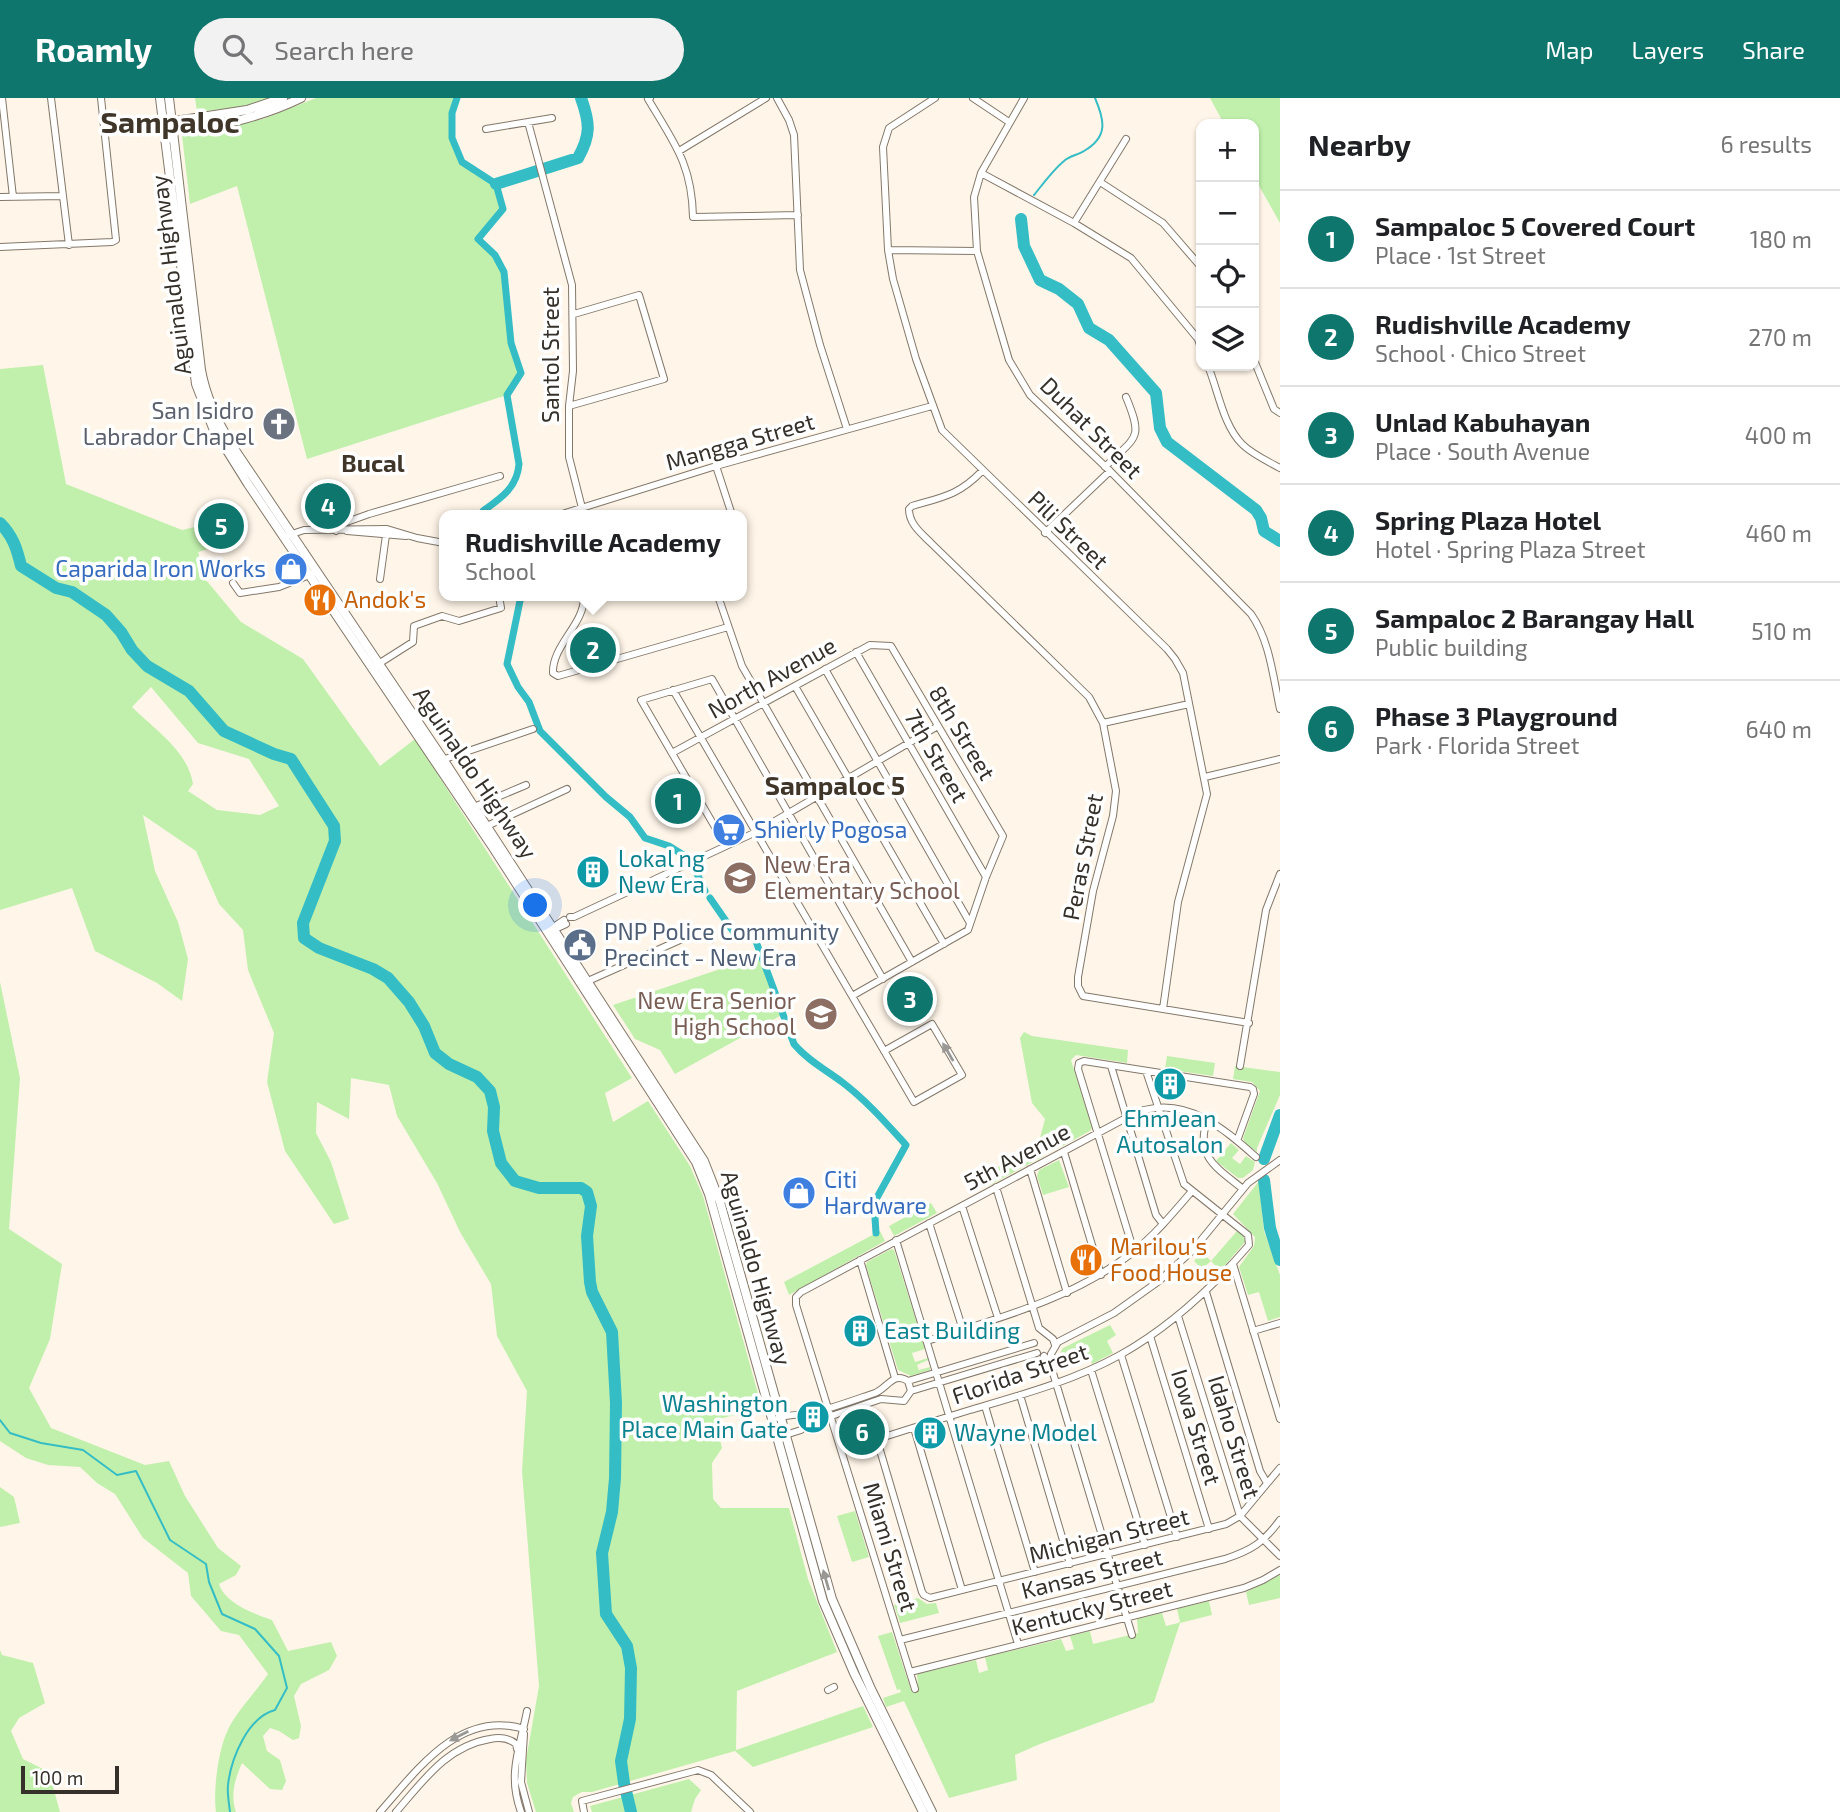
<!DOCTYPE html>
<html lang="en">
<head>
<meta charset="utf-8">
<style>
	body { margin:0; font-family:"Exo 2",sans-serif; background:#f2f2f2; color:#202124 }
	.controls { position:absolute; right:21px; top:21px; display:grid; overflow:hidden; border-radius:14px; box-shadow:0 2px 5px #0004 }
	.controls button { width:63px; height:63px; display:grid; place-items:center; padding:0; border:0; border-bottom:2px solid #e0e0e0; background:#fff; color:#202124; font:35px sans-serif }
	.scale { position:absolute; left:21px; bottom:18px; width:98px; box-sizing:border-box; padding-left:7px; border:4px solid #35302a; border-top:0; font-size:19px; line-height:24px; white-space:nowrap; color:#35302a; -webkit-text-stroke:5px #fff; paint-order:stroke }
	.you { position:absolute; left:536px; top:808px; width:24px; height:24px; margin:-18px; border:5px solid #fff; border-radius:50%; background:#1a73e8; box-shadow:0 0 0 10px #1a73e833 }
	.badge { display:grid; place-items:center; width:46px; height:46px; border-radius:50%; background:#0f766e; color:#fff; font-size:23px; font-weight:700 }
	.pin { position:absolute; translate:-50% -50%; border:4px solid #fff; box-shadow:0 2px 7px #0006 }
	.popup { position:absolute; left:439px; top:412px; width:308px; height:91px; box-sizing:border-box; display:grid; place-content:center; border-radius:14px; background:#fff; filter:drop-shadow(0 2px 5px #0005); font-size:23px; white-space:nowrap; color:#757577 }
	.popup b { font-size:26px; color:#202124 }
	.popup::after { content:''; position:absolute; left:50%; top:100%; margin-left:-14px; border:14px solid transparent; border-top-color:#fff }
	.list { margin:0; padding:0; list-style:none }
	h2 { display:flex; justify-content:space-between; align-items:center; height:91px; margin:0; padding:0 28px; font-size:30px }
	h2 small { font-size:23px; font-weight:400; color:#757577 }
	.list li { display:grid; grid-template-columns:46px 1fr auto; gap:21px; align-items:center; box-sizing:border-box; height:98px; padding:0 28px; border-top:2px solid #e0e0e0 }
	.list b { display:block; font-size:26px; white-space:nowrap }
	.list p { margin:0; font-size:23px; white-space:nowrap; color:#757577 }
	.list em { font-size:23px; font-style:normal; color:#757577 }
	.icon { flex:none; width:38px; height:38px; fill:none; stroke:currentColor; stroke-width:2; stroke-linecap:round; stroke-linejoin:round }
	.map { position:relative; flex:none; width:1280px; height:1714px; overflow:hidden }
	header { display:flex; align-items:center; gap:42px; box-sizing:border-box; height:98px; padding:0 35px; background:#0f766e; color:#fff }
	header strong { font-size:33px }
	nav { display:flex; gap:38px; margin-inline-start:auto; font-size:24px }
	.search { width:490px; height:63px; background:#f2f2f2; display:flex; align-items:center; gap:18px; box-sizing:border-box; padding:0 24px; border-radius:38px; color:#757577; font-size:26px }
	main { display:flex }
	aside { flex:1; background:#fff }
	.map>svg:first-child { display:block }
</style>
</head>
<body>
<header>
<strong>Roamly</strong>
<div class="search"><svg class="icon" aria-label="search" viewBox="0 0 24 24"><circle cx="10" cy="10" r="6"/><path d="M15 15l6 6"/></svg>Search here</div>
<nav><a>Map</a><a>Layers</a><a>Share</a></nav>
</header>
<main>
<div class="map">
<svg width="1280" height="1714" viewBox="0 0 1280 1714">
	<rect width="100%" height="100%" fill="#fff5e8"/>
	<path fill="#c1f0ac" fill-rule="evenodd" d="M195,0H271L240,9L197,14Z
		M316,0H457L452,15V39L462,64L496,86L503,111L478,141L495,157L504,174L511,245L521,275L507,297L307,361L237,88L190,106L182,37L263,21Z
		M1210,0H1280V125L1254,79V26H1224Z
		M43,267L66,386L182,432L212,425L219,448L198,454L206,482L241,524L303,561L380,668L415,641L632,980L605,995L613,1024L648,1003L690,1068L703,1098L762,1310L715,1322L722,1350L712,1365L713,1401L721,1410H789L808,1481L837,1554L737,1593L736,1652L863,1608L873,1629L753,1669L735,1653L592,1694H582L573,1699L571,1705L574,1714H536L527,1685L526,1662L539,1588L522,1373L527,1293L497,1238L491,1186L460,1134L437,1085L397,1018L389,987L351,980L349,1021L317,1004L316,1035L331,1064L349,1121L334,1126L285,1053L267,984L274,935L248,872L243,832L219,806L196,753L143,717L155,773L178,824L188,861L182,903L157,885L95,853L72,790L0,812V271ZM151,589L198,645L249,661L279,708L260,717L217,712L188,693L193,686C188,653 154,631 132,609Z
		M759,858L780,918L675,976L660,952L635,941L613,907Z
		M0,884L20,980L9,1131L62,1166L50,1241L29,1290L51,1330L145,1367L169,1363L185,1398L218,1450L241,1468L236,1477L219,1486C225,1505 254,1516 272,1522L288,1553L331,1544L337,1558L329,1572L301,1586L294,1598L301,1628L299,1640L293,1642L279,1633L270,1630L263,1638L267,1653L280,1662L286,1683L282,1692L270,1691L242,1665C235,1681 230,1697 236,1714H216C213,1694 218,1653 227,1634C235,1615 256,1594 268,1576L239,1537L221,1533L191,1498L188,1475L143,1440L115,1396L97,1385L80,1369L48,1367L26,1360L0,1343Z
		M1024,934L1032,938L1128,952L1127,965L1076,957L1071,962L1092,1030L1090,1033L1053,1053L1047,1043L1039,1047L1044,1058L988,1088L983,1077L1038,1047L1045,1021L1032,1005L1020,940Z
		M1167,958L1215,965L1213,978L1165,971Z
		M1235,968L1280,974V997L1257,1050V1054L1245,1045L1243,1040L1260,993L1252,984L1233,981Z
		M1231,1045L1239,1052L1232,1060L1240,1066L1246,1058L1255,1064L1253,1072L1243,1080H1238L1216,1063Z
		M1059,1062L1069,1089L1043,1097L1037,1078L1039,1072Z
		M1259,1083L1264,1133L1280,1177V1219L1268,1223L1259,1194L1248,1197L1239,1169L1254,1148L1255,1139L1233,1116Z
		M931,1105L937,1115L894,1138L889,1128Z
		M880,1133L885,1143L789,1197L784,1184Z
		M1237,1133L1244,1139L1245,1144L1220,1173L1211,1163L1202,1171L1194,1163L1202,1154L1211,1163Z
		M891,1151L894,1152L925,1251L912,1255L915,1264L928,1260V1262L917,1267L919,1272L930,1269V1272L911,1278L898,1272L866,1168L867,1164Z
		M1110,1227L1116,1237L1107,1243L1113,1255L1092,1266L1086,1253L1056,1266L1055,1263L1063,1250Z
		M0,1389L14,1399L20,1425L0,1429Z
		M855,1413L869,1459L852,1464L837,1418Z
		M1280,1477V1500L1249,1507L1246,1494Z
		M918,1500L927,1506L936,1505L939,1515L900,1525L894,1507Z
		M1209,1503L1212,1517L1180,1525L1154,1604L1040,1646L1015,1657L1017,1682L949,1700L904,1603L886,1609L883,1600L901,1594L900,1591L897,1592L878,1538L892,1534L911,1592L918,1590L917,1576L976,1562L979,1575L988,1572L985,1559L1061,1541L1066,1553L1074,1551L1070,1538L1090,1533L1093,1546L1138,1535L1137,1521L1162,1515L1166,1528L1178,1525L1180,1524L1177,1511Z
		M0,1552L2,1557L33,1565L45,1605L19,1620L11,1633L23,1661L49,1674L60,1714H0Z
		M689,1681L701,1692L695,1701L691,1714H592L590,1708Z"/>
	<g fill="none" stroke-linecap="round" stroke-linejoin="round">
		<path stroke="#35bdc5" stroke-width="2" d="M1034,97C1043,86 1053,72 1064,63C1069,58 1078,57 1084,53C1108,39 1105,23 1095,0
			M0,1322L10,1335L41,1345L83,1352L117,1377L136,1373L170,1442L206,1466L209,1484L222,1516L255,1531L279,1558L287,1590L275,1612C248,1619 231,1660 228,1687C227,1695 229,1705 230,1714"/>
		<path stroke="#35bdc5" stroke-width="7" d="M457,0L452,15V40L462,64L496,86L503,111L478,141L495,157L504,174L511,245L521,275L507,297L519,366C517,390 501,400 483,413L482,417
			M521,498L507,566L518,589L529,604L540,633L606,699L630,719L645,740L669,748L685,758
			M693,767L705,793
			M710,800L735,836L754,838L794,946C807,962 826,972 842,984C867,1003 886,1025 906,1047L874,1105L876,1135"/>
		<path stroke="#35bdc5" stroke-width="12" d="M496,86L578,60C591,37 590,25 581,0
			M1021,121L1024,148L1040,182L1059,191L1078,206L1089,230L1109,242L1156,295L1160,330L1167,344L1256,412L1261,420L1264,433L1280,443
			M0,425C13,438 17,451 21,468L56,490L72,494L106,517L121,534L132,552L147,568L189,593L224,633L274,656L291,661L334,728L335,743L303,825L304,840L319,850L373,871L388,880L409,904L424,928L435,955L449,966L477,979L490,993L494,1009L493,1033L501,1065L515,1083L539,1090H581L587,1094L591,1108L587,1138L590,1184L592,1194L612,1234L616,1305L615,1380L612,1414L602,1455L606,1516L627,1548L631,1570L630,1621L621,1663L624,1685L631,1714
			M1264,1061L1280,1017
			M1264,1082L1270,1130L1280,1162"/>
		<defs>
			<path id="minor" d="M2,0L13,99
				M51,0L69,147
				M650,0L648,1C674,45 692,66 693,119L798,117
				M777,0L789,22L794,37L800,172L820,247L847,331
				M935,0L889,30L883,49L888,152L893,181L916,261L942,332L1167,551L1175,561L1183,575L1207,696L1178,804L1163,911
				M973,0L1009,24
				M1024,0L981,75L974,99L977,153L1009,262L1030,297L1110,373L1251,516C1270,543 1273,579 1280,611
				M528,24L572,187L573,273L569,308V359L582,410
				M486,31L552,20
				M679,53L766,0
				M981,75L1074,125L1131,160L1198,241L1201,250
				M1100,84L1163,125L1201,169
				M0,99L63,98
				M1074,125L1126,41
				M0,149L112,144L116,142L101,0
				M888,152L977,153
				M1254,262L1274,311L1280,315
				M1208,268C1218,292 1223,327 1242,346C1252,356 1267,363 1280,370
				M569,308L664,281L639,197L574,216
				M716,368L732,417
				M1105,369C1136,338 1144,342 1126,299
				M982,373C959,397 943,399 912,408L909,411C909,426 921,435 931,445L1089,599L1103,625L1116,693L1113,718L1093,793L1078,879V888L1083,898L1249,925
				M559,417L716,368L932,308
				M336,433L344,425L369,416L500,378
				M347,433L406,438
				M1045,435L1110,373
				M289,437L304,432L387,431L417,440L444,445
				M380,481L386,437
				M233,485L240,495L279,489L312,476
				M584,498C585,526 552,547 553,575L558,578L728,529
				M718,498L742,568L912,864
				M856,554L986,779
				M372,570L413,544L414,528L442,518L459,523L501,510L499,498
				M825,571L970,825
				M795,588L944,846
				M673,592L775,767L790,792L914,1004L962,977L932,926L884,953
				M1103,625L1189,606
				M672,655L870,547L891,548L1003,738L986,779L968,832L852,898
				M442,662L533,631
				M1205,679L1280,661
				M474,709L526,687
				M487,728L567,691
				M726,748L641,602L712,581L883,881
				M570,819H574L756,734L938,628
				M549,832L564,822
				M553,832L566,826
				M588,883L700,833L712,841
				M1111,968L1156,1117L1163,1126
				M1240,968L1266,812L1280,776
				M1207,1022C1195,1059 1217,1070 1243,1091
				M1064,1054L1101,1177
				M1030,1071L1067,1195
				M996,1089L1039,1230L1053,1241L1055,1247
				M962,1108L998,1220
				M929,1125L963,1232
				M896,1142L1018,1546
				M1134,1154L1078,971L1079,965L1084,963L1250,989L1253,991L1254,996L1237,1043
				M860,1162L895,1280
				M1233,1166L1280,1321
				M1206,1194L1260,1373L1267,1385
				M1178,1218L1240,1418L1280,1458
				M1253,1233L1280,1225
				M1150,1238L1209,1431
				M927,1243C999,1220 1072,1201 1132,1155C1155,1137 1174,1114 1192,1093
				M1121,1257L1177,1439
				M1044,1258L1050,1265L1132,1537
				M1050,1265L1051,1256L1058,1244L1114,1215L1159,1183L1193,1152L1248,1085L1280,1062
				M1091,1272L1145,1447
				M908,1283L1034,1245
				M911,1293L1037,1255
				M1020,1297L1070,1466
				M985,1308L1035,1474
				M778,1320C788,1317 796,1317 805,1316C823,1314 857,1301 875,1295C888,1290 893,1273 908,1283L911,1293
				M805,1327L881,1301L904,1303L911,1293
				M914,1330L962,1492
				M782,1338L801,1332L806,1326
				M877,1342L922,1494L924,1497L930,1500L1226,1426L1240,1418L1280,1370
				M842,1352C885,1339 927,1325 970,1312C1021,1297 1073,1283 1120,1257C1170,1229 1212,1190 1249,1147L1248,1137L1184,1086L1146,973
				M900,1542L1225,1461C1252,1452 1263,1445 1280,1422
				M910,1574L1244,1490L1263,1482L1280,1472
				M915,1591L796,1207V1199L801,1194L1126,1020L1144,1012C1189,1000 1224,1031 1256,1059
				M828,1592L834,1589
				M524,1636L521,1684L529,1714
				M380,1714C417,1672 460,1611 524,1631
				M396,1714C423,1683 447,1648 490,1641C500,1639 509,1640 516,1646L517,1651
				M521,1714C507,1676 520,1650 527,1613
				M584,1714L582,1703L698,1672L711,1677L750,1714"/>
			<path id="major" d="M160,0L196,286L213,330L248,386L492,748L696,1064L709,1096L823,1503L854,1575L923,1714
				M169,0L201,272C206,300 218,325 233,349L443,661L704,1063L720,1104L832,1501L871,1591L932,1714
				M169,24L247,12L283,0
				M170,30C209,34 266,17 301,0"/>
		</defs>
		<use href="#minor" stroke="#83786a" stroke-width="8"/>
		<use href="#major" stroke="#83786a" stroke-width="10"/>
		<use href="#minor" stroke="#fff" stroke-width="6"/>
		<use href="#major" stroke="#fff" stroke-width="8"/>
	</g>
	<defs><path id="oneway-solid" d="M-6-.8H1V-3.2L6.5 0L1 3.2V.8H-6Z" transform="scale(1.75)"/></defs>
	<g fill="#9a9894">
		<use href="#oneway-solid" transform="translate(948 954) rotate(-120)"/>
		<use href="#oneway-solid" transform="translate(826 1482) rotate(-106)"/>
		<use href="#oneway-solid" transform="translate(459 1638) rotate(153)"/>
	</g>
	<defs>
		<symbol id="church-disc" viewBox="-11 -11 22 22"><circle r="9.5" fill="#6b7280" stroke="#fff"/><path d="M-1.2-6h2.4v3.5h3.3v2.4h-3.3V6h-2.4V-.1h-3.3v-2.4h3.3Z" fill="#fff"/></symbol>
		<symbol id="shop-disc" viewBox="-11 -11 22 22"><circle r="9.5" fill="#3f7fe0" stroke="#fff"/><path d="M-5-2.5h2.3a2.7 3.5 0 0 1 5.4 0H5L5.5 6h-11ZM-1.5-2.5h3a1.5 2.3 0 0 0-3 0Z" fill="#fff"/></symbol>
		<symbol id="restaurant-disc" viewBox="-11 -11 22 22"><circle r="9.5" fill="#e8710a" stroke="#fff"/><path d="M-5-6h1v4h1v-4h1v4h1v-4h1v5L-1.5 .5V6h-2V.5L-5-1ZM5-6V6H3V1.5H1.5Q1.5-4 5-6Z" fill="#fff"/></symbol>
		<symbol id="supermarket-disc" viewBox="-11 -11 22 22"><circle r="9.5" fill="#3f7fe0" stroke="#fff"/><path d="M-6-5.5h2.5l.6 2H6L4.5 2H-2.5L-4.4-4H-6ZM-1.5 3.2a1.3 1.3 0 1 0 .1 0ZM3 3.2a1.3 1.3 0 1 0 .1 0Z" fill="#fff"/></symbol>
		<symbol id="building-disc" viewBox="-11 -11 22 22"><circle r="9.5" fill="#0f9aa8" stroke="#fff"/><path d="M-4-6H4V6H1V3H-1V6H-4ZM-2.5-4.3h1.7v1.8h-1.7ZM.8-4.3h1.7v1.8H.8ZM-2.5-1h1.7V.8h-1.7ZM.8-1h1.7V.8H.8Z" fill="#fff"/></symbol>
		<symbol id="school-disc" viewBox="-11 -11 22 22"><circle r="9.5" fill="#8d6e63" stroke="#fff"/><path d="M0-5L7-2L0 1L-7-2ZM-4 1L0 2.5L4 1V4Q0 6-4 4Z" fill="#fff"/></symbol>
		<symbol id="civic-disc" viewBox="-11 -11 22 22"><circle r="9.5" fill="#5c6f8a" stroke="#fff"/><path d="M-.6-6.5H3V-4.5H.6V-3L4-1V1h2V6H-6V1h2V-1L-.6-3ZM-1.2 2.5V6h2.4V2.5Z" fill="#fff"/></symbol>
	</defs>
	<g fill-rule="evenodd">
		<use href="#church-disc" x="260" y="307" width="38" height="38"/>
		<use href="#shop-disc" x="272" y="452" width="38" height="38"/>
		<use href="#restaurant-disc" x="301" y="483" width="38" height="38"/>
		<use href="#supermarket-disc" x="710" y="713" width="38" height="38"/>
		<use href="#building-disc" x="574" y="755" width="38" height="38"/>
		<use href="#school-disc" x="721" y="761" width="38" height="38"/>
		<use href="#civic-disc" x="561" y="828" width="38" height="38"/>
		<use href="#school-disc" x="802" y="897" width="38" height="38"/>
		<use href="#building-disc" x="1151" y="967" width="38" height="38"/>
		<use href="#shop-disc" x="780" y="1076" width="38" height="38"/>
		<use href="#restaurant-disc" x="1067" y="1143" width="38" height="38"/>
		<use href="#building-disc" x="841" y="1214" width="38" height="38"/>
		<use href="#building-disc" x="794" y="1300" width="38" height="38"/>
		<use href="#building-disc" x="911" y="1316" width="38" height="38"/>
	</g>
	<g text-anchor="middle" stroke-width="7" stroke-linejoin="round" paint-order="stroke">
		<g font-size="23" fill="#35302a" stroke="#fff">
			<text transform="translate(171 177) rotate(-97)" y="8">Aguinaldo Highway</text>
			<text transform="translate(551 257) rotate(-90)" y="8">Santol Street</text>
			<text transform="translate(1091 330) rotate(45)" y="8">Duhat Street</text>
			<text transform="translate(740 344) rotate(-16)" y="8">Mangga Street</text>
			<text transform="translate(1068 432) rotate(44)" y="8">Pili Street</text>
			<text transform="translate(772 580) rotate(-29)" y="8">North Avenue</text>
			<text transform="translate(962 635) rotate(59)" y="8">8th Street</text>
			<text transform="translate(936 658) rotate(60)" y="8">7th Street</text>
			<text transform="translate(475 675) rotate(56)" y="8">Aguinaldo Highway</text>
			<text transform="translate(1083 759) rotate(-79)" y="8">Peras Street</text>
			<text transform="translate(1017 1059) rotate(-28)" y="8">5th Avenue</text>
			<text transform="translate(756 1170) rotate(74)" y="8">Aguinaldo Highway</text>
			<text transform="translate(1020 1276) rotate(-19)" y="8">Florida Street</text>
			<text transform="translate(1196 1329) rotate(73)" y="8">Iowa Street</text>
			<text transform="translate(1234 1339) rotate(73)" y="8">Idaho Street</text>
			<text transform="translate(1109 1438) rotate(-14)" y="8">Michigan Street</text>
			<text transform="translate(890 1449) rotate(73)" y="8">Miami Street</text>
			<text transform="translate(1092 1476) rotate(-14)" y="8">Kansas Street</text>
			<text transform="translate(1092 1510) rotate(-14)" y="8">Kentucky Street</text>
		</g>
		<g font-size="23" fill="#5b616d" stroke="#fff" text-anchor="end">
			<text x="254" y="321">San Isidro<tspan x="254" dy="26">Labrador Chapel</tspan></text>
		</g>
		<g font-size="23" fill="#366cbe" stroke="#fff" text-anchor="start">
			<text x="266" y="479" text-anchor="end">Caparida Iron Works</text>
			<text x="754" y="740">Shierly Pogosa</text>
			<text x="824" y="1090">Citi<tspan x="824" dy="26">Hardware</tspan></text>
		</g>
		<g font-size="23" fill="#c56008" stroke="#fff" text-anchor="start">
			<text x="344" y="510">Andok's</text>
			<text x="1110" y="1157">Marilou's<tspan x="1110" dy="26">Food House</tspan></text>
		</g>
		<g font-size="23" fill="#0d838f" stroke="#fff" text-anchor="start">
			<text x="618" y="769">Lokal ng<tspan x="618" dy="26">New Era</tspan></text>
			<text x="1170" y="1029" text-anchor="middle">EhmJean<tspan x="1170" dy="26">Autosalon</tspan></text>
			<text x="884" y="1241">East Building</text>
			<text x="788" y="1314" text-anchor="end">Washington<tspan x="788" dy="26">Place Main Gate</tspan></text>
			<text x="954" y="1343">Wayne Model</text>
		</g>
		<g font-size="23" fill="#785e54" stroke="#fff" text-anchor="start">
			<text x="764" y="775">New Era<tspan x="764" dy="26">Elementary School</tspan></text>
			<text x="796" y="911" text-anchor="end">New Era Senior<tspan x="796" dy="26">High School</tspan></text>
		</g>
		<g font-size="23" fill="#4e5e75" stroke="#fff" text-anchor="start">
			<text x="604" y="842">PNP Police Community<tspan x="604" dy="26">Precinct - New Era</tspan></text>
		</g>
		<g font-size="24" font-weight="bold" fill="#3f3629" stroke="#fff">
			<text x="373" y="374">Bucal</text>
		</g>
		<g font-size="26" font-weight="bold" fill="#3f3629" stroke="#fff">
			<text x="835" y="697">Sampaloc 5</text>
		</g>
		<g font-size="30" font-weight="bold" fill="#3f3629" stroke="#fff">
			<text x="170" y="35">Sampaloc</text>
		</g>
	</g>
</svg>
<div class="controls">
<button>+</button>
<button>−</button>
<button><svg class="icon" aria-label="locate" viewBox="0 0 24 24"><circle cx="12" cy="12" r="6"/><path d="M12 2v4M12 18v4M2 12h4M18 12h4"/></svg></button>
<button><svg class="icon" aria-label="layers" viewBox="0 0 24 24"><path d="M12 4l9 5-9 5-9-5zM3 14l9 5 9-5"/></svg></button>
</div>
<div class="scale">100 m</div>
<div class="you"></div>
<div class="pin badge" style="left:678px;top:703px">1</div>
<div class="pin badge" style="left:593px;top:552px">2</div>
<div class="popup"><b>Rudishville Academy</b>School</div>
<div class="pin badge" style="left:910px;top:901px">3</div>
<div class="pin badge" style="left:328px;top:408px">4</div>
<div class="pin badge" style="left:221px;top:428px">5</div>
<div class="pin badge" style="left:862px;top:1334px">6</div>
</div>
<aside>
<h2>Nearby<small>6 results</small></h2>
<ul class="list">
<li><span class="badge">1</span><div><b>Sampaloc 5 Covered Court</b><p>Place · 1st Street</p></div><em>180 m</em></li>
<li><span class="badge">2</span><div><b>Rudishville Academy</b><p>School · Chico Street</p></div><em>270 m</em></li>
<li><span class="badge">3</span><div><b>Unlad Kabuhayan</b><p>Place · South Avenue</p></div><em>400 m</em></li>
<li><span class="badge">4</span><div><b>Spring Plaza Hotel</b><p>Hotel · Spring Plaza Street</p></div><em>460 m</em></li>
<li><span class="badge">5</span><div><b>Sampaloc 2 Barangay Hall</b><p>Public building</p></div><em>510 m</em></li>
<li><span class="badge">6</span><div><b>Phase 3 Playground</b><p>Park · Florida Street</p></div><em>640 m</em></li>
</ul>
</aside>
</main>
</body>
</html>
